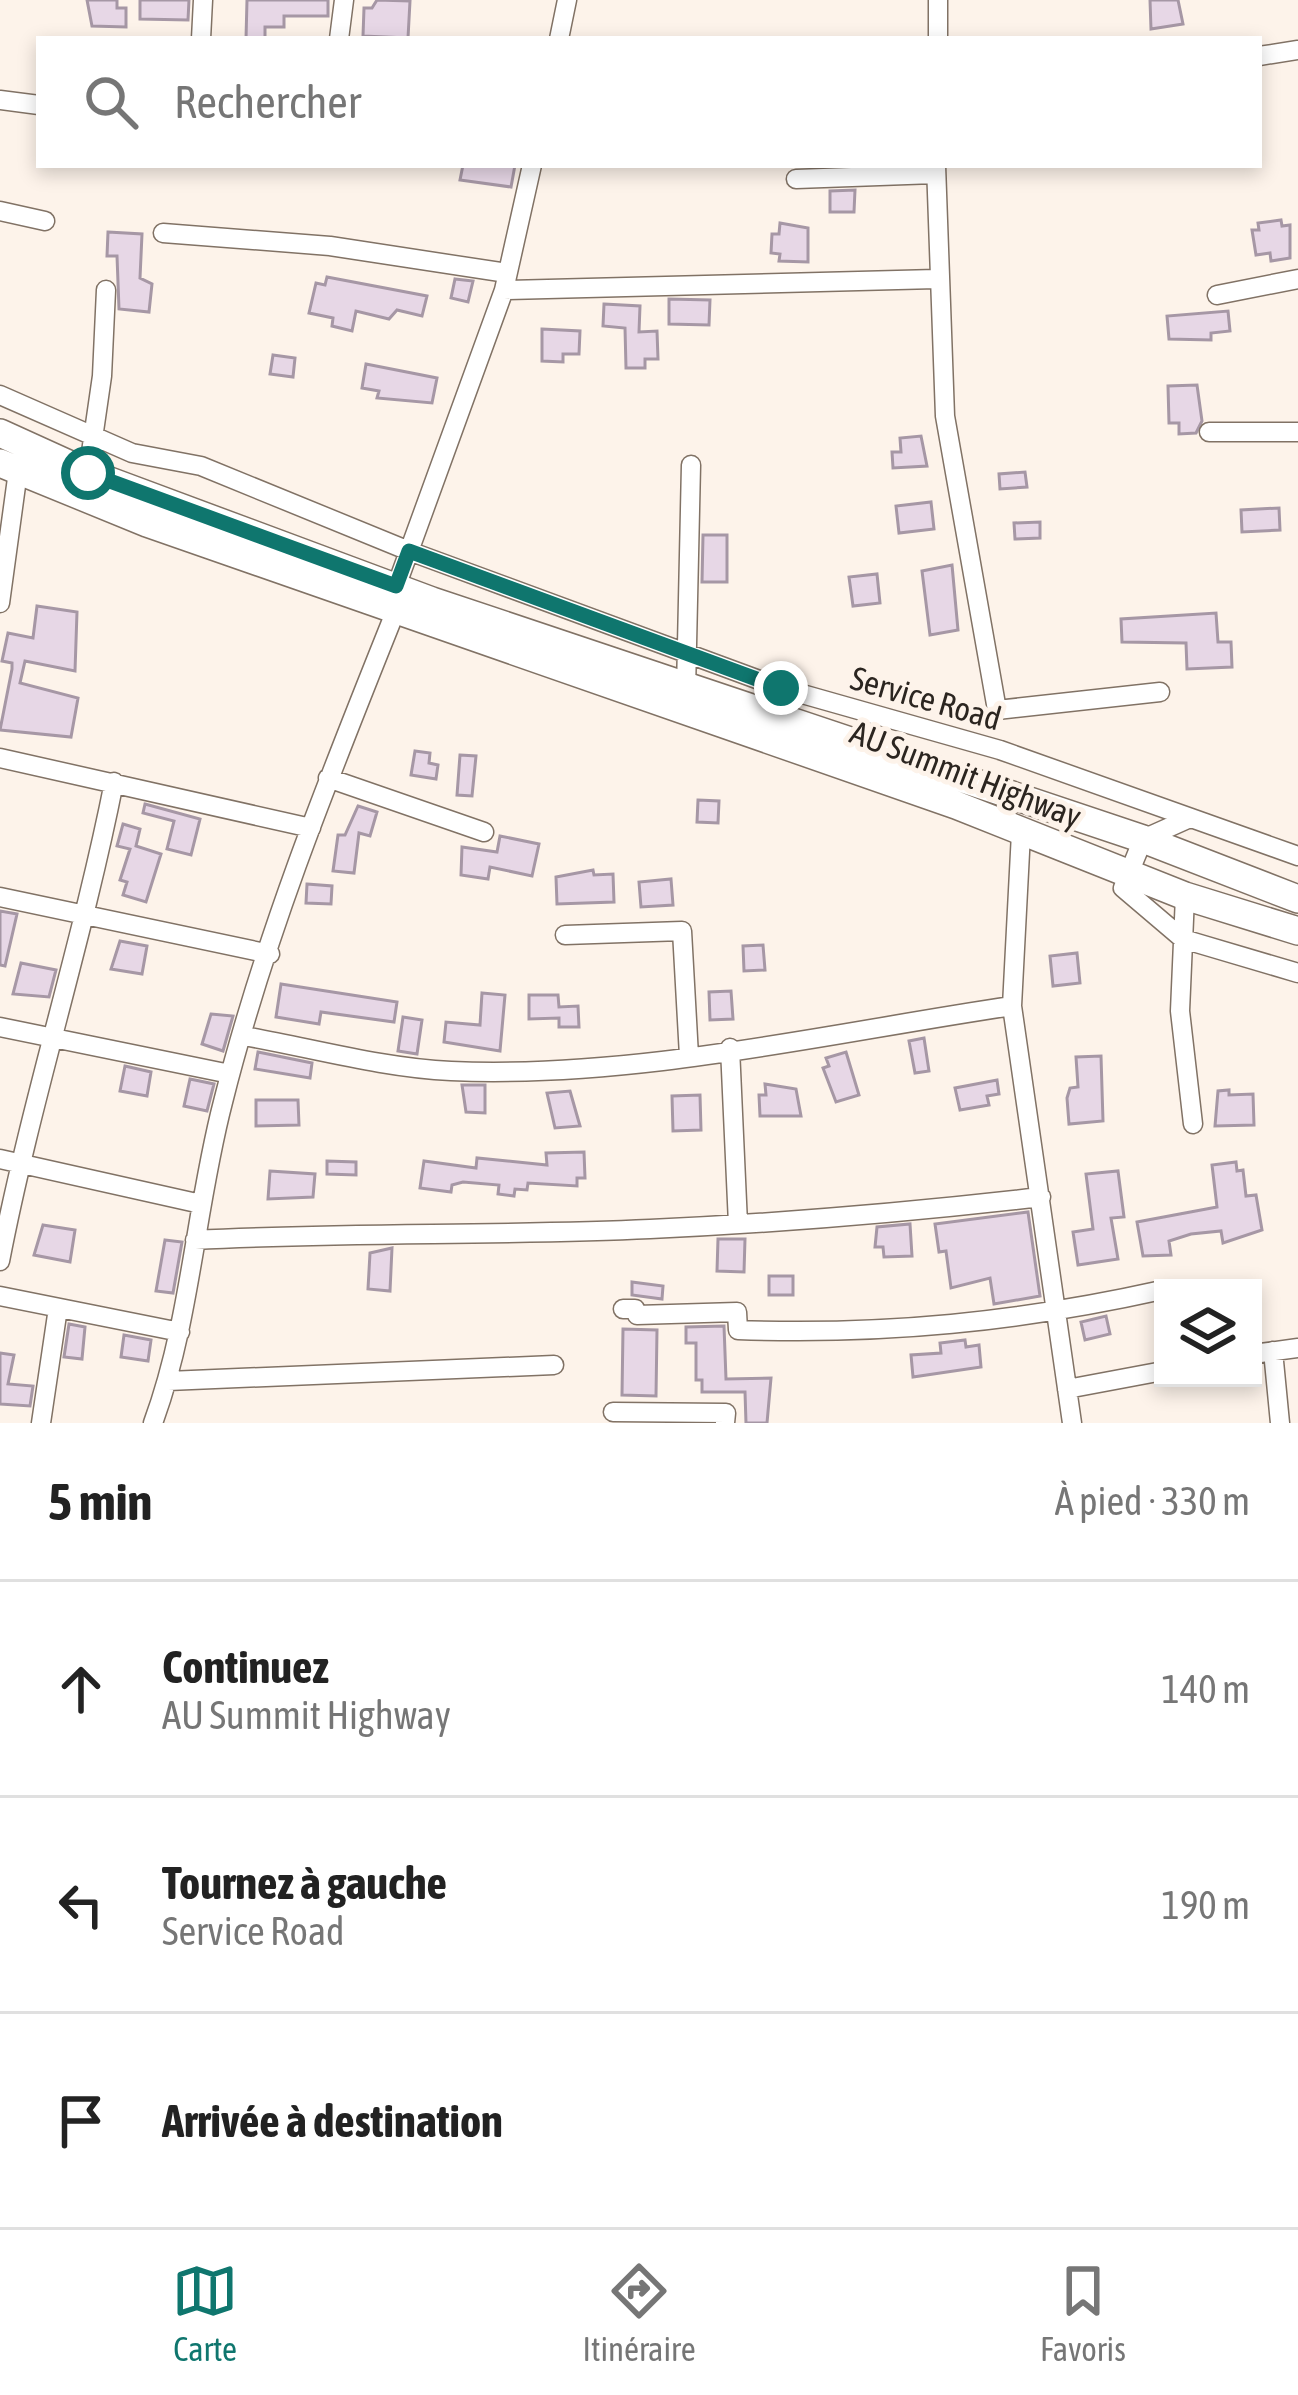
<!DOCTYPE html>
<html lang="fr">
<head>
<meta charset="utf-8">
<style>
	body { margin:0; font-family:"Asap Condensed",sans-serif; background:#f6f6f6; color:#222 }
	.controls { position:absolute; right:36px; bottom:36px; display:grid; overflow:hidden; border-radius:0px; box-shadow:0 6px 18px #0003 }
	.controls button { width:108px; height:108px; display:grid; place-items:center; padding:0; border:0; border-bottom:3px solid #e0e0e0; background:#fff; color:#222; font:60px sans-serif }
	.stop { position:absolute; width:36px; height:36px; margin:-27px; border:9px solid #0f766e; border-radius:50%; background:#fff }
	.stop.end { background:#0f766e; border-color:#fff; box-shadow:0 3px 12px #0008 }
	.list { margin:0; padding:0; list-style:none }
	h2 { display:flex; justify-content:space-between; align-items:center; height:156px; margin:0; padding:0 48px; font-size:51px }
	h2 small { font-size:39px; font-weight:400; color:#767676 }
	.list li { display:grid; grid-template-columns:78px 1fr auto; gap:36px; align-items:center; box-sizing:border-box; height:216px; padding:0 48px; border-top:3px solid #e0e0e0 }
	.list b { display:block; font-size:45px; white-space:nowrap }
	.list p { margin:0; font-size:39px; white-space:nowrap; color:#767676 }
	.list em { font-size:39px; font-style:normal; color:#767676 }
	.icon { flex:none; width:66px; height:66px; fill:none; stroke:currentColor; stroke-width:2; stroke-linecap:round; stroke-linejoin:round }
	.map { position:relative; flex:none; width:1298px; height:1423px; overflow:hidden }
	.search { position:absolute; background:#fff; box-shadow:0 6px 18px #0003; left:36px; right:36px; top:36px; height:132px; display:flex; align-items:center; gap:30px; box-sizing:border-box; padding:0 42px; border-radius:0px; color:#767676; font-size:45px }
	.sheet { height:804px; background:#fff }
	nav { display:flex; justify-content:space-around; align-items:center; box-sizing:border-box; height:168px; border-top:3px solid #e0e0e0; background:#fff; font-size:33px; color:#767676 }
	nav a { display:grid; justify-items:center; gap:6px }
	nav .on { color:#0f766e }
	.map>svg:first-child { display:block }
</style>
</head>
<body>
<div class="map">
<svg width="1298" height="1423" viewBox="0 0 1298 1423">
	<rect width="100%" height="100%" fill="#fdf3ea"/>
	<path fill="#e7d7e6" stroke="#a697a5" stroke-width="3" d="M87,0H117V8H126V27L92,26Z
		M140,0H189L188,20L140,19Z
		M247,0H328V16H284V27H265V39H246Z
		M377,0L410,1L408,38L363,36L364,8H372Z
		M1150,0H1178L1183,24L1151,29Z
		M463,165H515L511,187L460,180Z
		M855,190L854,212H830V191Z
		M1281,220L1282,226L1290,225V258L1271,261L1270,253L1256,255L1252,230H1259L1258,223Z
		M780,223L808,228V262L779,261L780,254L771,253L772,234H779Z
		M108,232L142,234L140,278L152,284L149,312L119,309L117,256H107Z
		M327,277L427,296L422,316L397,310L389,319L356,311L352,331L332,326L333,318L309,313L316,283L325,285Z
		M455,279L473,281L468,302L451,298Z
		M669,299L710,300L709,325L669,324Z
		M604,304L640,306L639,332L657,331L658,359H645V368H626L625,328L603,326Z
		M1228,311L1230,331L1211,333V340L1169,339L1167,316Z
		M542,329L580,331L579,354H563V362L542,361Z
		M273,355L295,358L293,377L270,374Z
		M366,364L437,378L432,403L377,398L379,391L362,388Z
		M1197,385L1202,421L1196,433L1179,434V423H1169L1168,386Z
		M921,436L927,466L893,468L892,452H901L900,438Z
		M1025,472L1027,487L1000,489L999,474Z
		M931,502L934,529L899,533L896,506Z
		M1279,508L1280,530L1242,532L1241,510Z
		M1040,522V538L1015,539L1014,523Z
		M703,535H727V582H702Z
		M952,565L958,630L930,635L922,571Z
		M877,574L880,603L853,606L849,577Z
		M37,606L77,612L75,671L25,661L20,683L78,698L71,737L0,730L12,669V663L2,661L8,633L33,638Z
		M1216,613L1218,642H1231L1232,667L1187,669L1186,643L1122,642L1121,619Z
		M415,751L430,753L429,763L438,765L436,779L411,775Z
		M460,755L476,756L472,796L457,795Z
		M698,800L719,801L718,823L697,822Z
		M145,804L200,819L191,855L167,849L174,821L143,813Z
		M358,806L377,812L370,836L359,833L354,873L333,871L338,835H345Z
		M123,824L140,829L136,846L161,854L146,902L123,895L127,882L120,880L130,849L117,846Z
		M500,836L539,844L532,876L490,867L488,879L461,875L462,847L497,852Z
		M593,870L594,875L613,874L614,902L557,904L556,877Z
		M671,879L673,905L641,907L639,882Z
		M307,884L332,886L331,904L306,903Z
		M0,911L17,914L5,966L0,965Z
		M120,941L147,946L142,974L111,969Z
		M763,945L765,970L744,971L743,946Z
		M1077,953L1080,983L1053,986L1050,956Z
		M21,963L56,970L49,997L13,994Z
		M281,984L397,1002L394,1022L321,1012L319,1024L276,1017Z
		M731,991L733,1019L710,1020L709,992Z
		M482,993L505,995L500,1051L444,1042L446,1022L480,1025Z
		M529,995H558L559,1007L578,1006L579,1027H559V1018L529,1019Z
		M211,1014L233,1016L223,1051L202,1044Z
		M403,1017L422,1020L417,1054L398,1051Z
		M924,1038L929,1071L915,1073L909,1041Z
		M258,1052L312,1063L310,1078L255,1069Z
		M846,1052L859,1095L836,1102L823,1068L829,1066L826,1058Z
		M1101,1056L1103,1121L1069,1124L1067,1098L1070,1088L1078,1087L1076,1057Z
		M125,1066L151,1072L147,1096L120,1091Z
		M190,1079L214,1084L207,1111L184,1106Z
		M997,1080L999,1094L987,1096L989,1105L960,1110L955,1088Z
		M765,1084L796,1089L801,1116H760L759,1095H766Z
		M462,1085H485V1113L466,1112Z
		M1229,1090V1095L1253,1094L1254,1125L1215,1126L1218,1091Z
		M570,1091L580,1126L555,1128L547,1093Z
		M700,1095L701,1130L673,1131L672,1096Z
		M256,1100H298L299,1125L256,1126Z
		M584,1152L585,1178H577V1186L528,1183L527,1190L515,1189L514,1196L498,1194L499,1185L463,1182L452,1185L451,1192L420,1188L424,1161L476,1168L477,1158L547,1165L546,1153Z
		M327,1161L356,1162V1175L327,1174Z
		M1236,1162L1237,1171L1243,1170L1246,1196L1256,1195L1262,1230L1223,1243L1221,1231L1191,1234L1169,1241L1171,1255L1143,1256L1137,1222L1217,1207L1212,1165Z
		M270,1171L315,1174L313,1197L268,1199Z
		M1118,1171L1124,1217L1111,1218L1118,1259L1078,1265L1073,1232L1093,1229L1086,1174Z
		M1028,1212L1040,1296L994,1304L990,1278L951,1288L946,1251L939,1252L935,1224Z
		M910,1224L912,1256L884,1257L883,1247H875L877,1227Z
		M43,1225L75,1230L70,1262L34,1255Z
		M718,1239H745L744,1272L717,1271Z
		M165,1240L182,1242L173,1293L156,1291Z
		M392,1248L390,1291L368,1289L370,1253Z
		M769,1276H793V1295H769Z
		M632,1282L663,1286L662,1299L632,1295Z
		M1106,1316L1110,1334L1085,1340L1081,1322Z
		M69,1324L85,1327L82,1359L64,1357Z
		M724,1326L726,1379L771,1378L767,1423H746L745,1392H702V1380H696V1343H686V1327Z
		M623,1329L657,1330L656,1396L622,1395Z
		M124,1335L151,1340L148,1361L121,1357Z
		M965,1340L966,1347L979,1345L981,1367L913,1377L911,1355L941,1353L940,1343Z
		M0,1353L14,1355L8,1384L33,1386L30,1406L0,1404Z"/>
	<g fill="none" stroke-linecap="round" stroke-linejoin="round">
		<defs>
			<path id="minor" d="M201,39L203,0
				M339,39L344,0
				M559,39L567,0
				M938,39V0
				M1259,56L1298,50
				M0,100L39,105
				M936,165L945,416L997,710L1160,692
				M796,179L935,174
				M0,211L45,221
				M163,233L330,246L507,273
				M504,290L936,279
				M1217,295L1298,279
				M0,395L132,453L201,466L409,551L781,688L1000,750L1298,856
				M1209,432H1298
				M88,473L102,376L106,290
				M396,587L504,290L532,165
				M0,603L18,471
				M686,690L691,465
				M0,758L311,828
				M328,778L484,832
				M1190,818L1143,839L1123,888L1183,939L1298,973
				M1021,833L1012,1006L1072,1423
				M1185,896L1180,1011L1193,1124
				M0,897L270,954
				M565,935L682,931L689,1056
				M0,1027L230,1074
				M244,1036C312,1048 383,1068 451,1071C636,1079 829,1033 1012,1006
				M730,1048L738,1224
				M0,1159L201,1204
				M195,1240C347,1232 499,1236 650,1229C781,1223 911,1212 1041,1197
				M0,1261C31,1100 82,944 114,782
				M0,1296L180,1332
				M623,1309H635L637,1315L737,1312L738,1330C886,1335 1018,1322 1162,1290
				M1273,1351L1280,1423
				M1253,1354L1298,1348
				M168,1381L554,1365
				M1067,1389L1163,1371
				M613,1412L726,1413L725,1423
				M41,1423L58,1308
				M153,1423C191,1320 195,1209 223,1102C265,934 332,770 396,610"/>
			<path id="primary" d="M0,433L88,473L432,601L1143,839L1298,899
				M0,463L147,523L956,805L1185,896L1298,931"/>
		</defs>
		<use href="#minor" stroke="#817265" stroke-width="21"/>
		<use href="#primary" stroke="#817265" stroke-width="30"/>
		<use href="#minor" stroke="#fff" stroke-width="18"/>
		<use href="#primary" stroke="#fff" stroke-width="27"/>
	</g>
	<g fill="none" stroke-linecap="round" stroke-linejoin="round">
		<path stroke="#0f766e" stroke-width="15" d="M88,473L396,586L409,551L781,688"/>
	</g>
	<g text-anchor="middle" stroke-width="10" stroke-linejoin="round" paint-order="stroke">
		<g font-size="33" fill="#2b2520" stroke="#fdf3ea">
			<text transform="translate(926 698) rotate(16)" y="12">Service Road</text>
			<text transform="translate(966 774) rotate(21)" y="12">AU Summit Highway</text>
		</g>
	</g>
</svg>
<div class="controls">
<button><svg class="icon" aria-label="layers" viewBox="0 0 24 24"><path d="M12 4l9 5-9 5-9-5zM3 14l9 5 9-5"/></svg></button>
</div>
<div class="stop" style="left:88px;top:473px"></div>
<div class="stop end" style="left:781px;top:688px"></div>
<div class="search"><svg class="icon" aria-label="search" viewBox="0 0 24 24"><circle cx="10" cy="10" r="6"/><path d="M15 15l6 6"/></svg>Rechercher</div>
</div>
<section class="sheet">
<h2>5 min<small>À pied · 330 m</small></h2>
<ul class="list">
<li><svg class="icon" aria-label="ahead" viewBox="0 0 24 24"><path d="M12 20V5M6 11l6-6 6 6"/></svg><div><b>Continuez</b><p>AU Summit Highway</p></div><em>140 m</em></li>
<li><svg class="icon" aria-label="left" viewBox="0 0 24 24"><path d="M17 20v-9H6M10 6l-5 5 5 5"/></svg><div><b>Tournez à gauche</b><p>Service Road</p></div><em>190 m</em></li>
<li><svg class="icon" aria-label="arrive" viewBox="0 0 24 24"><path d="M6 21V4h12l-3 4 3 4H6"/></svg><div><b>Arrivée à destination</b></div></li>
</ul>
</section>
<nav>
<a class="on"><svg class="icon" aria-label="map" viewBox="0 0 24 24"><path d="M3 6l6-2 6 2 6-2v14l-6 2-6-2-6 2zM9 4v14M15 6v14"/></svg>Carte</a>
<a><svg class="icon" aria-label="directions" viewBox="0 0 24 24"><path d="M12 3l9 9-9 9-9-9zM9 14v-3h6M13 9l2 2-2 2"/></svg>Itinéraire</a>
<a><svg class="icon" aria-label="saved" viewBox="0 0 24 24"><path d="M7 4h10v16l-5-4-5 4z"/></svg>Favoris</a>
</nav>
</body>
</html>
